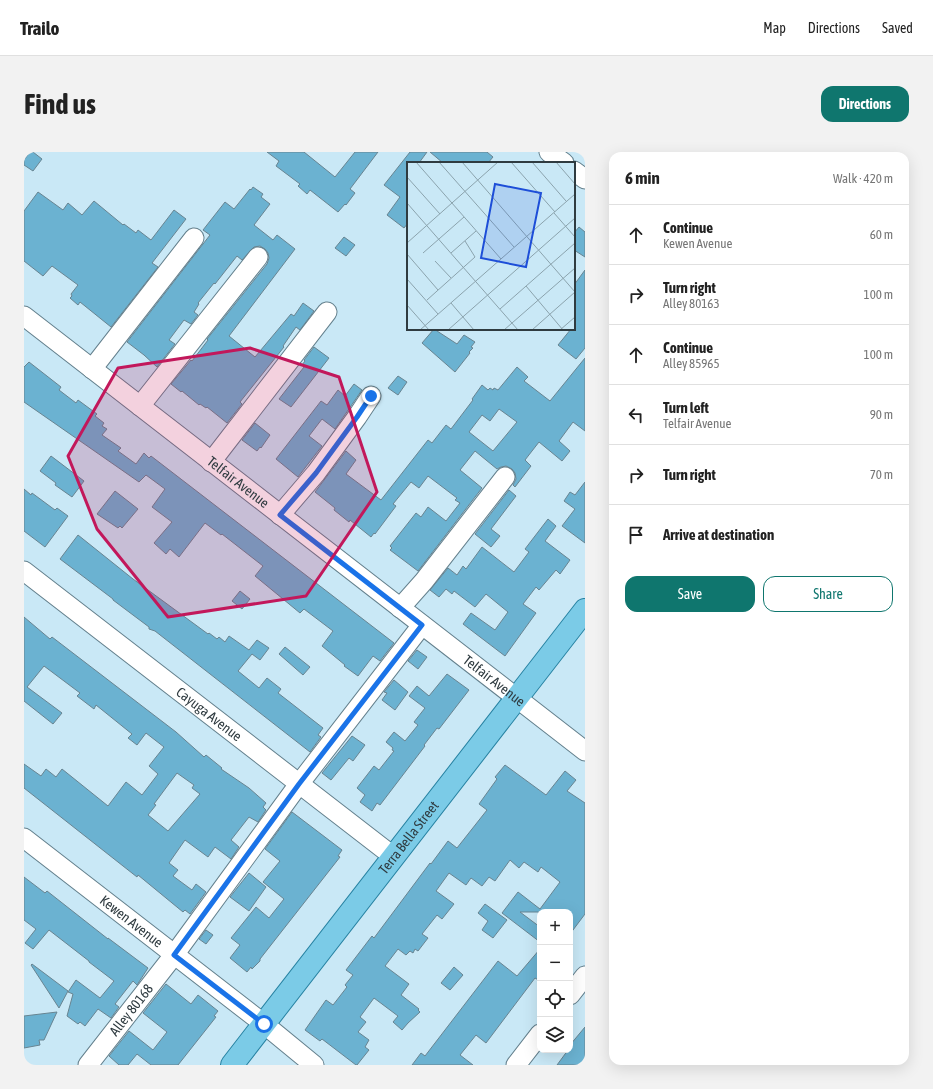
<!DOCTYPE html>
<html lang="en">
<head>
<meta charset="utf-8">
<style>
	body { margin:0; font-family:"Asap Condensed",sans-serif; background:#f2f2f2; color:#222 }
	.controls { position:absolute; right:12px; bottom:12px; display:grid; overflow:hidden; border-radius:8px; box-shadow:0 4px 16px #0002 }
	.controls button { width:36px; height:36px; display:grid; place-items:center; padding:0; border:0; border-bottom:1px solid #e0e0e0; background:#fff; color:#222; font:20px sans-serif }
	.stop { position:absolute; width:12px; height:12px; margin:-9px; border:3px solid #1a73e8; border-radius:50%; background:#fff }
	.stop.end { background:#1a73e8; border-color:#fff; box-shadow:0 1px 4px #0008 }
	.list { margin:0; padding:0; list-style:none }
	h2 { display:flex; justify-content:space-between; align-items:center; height:52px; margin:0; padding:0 16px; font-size:17px }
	h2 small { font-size:13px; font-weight:400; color:#767676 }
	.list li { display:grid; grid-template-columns:26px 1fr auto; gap:12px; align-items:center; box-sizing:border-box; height:60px; padding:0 16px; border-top:1px solid #e0e0e0 }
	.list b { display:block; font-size:15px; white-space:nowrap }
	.list p { margin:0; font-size:13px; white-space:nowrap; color:#767676 }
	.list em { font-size:13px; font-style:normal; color:#767676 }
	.actions { display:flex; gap:8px; padding:12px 16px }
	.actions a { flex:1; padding:9px 0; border:1px solid #0f766e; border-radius:12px; text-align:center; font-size:14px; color:#0f766e }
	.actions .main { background:#0f766e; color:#fff }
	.icon { flex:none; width:22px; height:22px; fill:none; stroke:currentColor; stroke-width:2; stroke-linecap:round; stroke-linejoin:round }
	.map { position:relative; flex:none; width:561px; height:913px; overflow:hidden; border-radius:12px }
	header { display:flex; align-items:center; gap:24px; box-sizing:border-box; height:56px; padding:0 20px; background:#fff; border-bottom:1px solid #e0e0e0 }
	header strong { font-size:19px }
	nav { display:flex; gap:22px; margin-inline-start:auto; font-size:14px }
	.intro { display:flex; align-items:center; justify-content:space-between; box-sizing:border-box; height:96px; padding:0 24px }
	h1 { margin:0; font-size:28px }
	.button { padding:10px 18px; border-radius:12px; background:#0f766e; color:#fff; font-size:14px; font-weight:700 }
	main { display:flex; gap:24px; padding:0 24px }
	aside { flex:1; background:#fff; border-radius:12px; box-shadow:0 4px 16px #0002 }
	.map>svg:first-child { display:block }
</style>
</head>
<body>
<header>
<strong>Trailo</strong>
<nav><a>Map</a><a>Directions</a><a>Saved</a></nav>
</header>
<div class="intro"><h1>Find us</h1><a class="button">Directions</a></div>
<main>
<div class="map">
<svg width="561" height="913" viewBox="0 0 561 913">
	<rect width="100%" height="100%" fill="#c9e8f6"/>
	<path fill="#6bb2d1" stroke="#688491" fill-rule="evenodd" d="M6,0H9L18,7L9,19L0,13V8Z
		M243,0H280L311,25L331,0H354L326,37L331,41L322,53L321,52L314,60L286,38L283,42L274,34L276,32L252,14L255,9Z
		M386,0H403L395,11H384V71L380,76L363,63L376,45L360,33Z
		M406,0H463L469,5L464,11H419Z
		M229,35L239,42L237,45L246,52L230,73L249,88L253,83L271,97L205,184L231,205L267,162L270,164L279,151L290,159L276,178L272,175L259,194L260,195L216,250L218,252L203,271L183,255L182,256L176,252L175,253L158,239L157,240L147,232L167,208L168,209L184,188L183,187L243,112L245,106L244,101L241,97L236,94L230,95L218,108L213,104L191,132L190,131L174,151L175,152L170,160L174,163L167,172L160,168L145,188L151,192L133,215L120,203L103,190L186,83L179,78L201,50L210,57L226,37L227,38Z
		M14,40L39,58L44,51L58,63L70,49L99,73L100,72L112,81L114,78L127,88L150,58L162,67L128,111L134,115L87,175L56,150L54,153L46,146L48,144L47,142L54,133L28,114L19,124L0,109V59Z
		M555,75L561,80V105L550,98V81Z
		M320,85L331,93L322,104L311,96Z
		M561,118V196L552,207L534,193L547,177H550V133Z
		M410,177L433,192L440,183L451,190L447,195L449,196L445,200L446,201L431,220L398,191Z
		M290,195L305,206L267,255L255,247L280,215L278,213L281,209L280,208Z
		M561,206V279L549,270L535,289L546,299L538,309L515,290L501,308L507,314L491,335L489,333L492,327L491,321L488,317L482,314L477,315L473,317L451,299L436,318L458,336L394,419L366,398L368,396L366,394L392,361L397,365L404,355L422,369L436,351L431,348L433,346L404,324L395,336L387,330L369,352L372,354L351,382L350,381L347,385L326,368L325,370L310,358L311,356L291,340L322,299L332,308L322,322L357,348L404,288L408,291L422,273L427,277L449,248L448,247L458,233L464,238L466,236L469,238L470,236L474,238L493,215L504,225L500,229L526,249ZM475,257L493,270L469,299L445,280L458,263L466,269Z
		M5,210L37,235L35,238L52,251L54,248L73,262L71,264L80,271L78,274L83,277L78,283L97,296L94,299L112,312L120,301L125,306L127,304L370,491L356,509L349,504L334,524L320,514L321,513L298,494L309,479L280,457L276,461L231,424L239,414L198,382L197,383L181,371L155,405L146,397L142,402L130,391L148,370L128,355L141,337L122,323L115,330L0,250V215Z
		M374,224L383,230L374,243L364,236Z
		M330,232L338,238L311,277L298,267L285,284L298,294L274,325L252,307L297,249L303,253L314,238L321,244Z
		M231,271L246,283L237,296L236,295L233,299L218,288Z
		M27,304L60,329L48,345L31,333L32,331L16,319Z
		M561,330V391L538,374L551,357L540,349L546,340L551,343Z
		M0,337L7,343L8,341L31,358L33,356L44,364L21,395L0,379Z
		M485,338L492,344L467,377L476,384L467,395L451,382Z
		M91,339L114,357L98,376L96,374L94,376L73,362Z
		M524,367L532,374L521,389L546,408L536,422L532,418L515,438L512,435L499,452L512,461L481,504L439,472L447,461L471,478L484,460L462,442L451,455L430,439L428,442L422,437L415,445L406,438L424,416L433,423L439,414L442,417L458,395L490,420L505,400L501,397Z
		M54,383L109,427L184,482L185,481L193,487L195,485L201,490L205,484L225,498L233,488L245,496L236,508L228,502L214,519L235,536L243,526L257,537L254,541L299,576L294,583L297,585L286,600L131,479L125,477V475L89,448V447L36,407Z
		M216,439L226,447L218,457L208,449Z
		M0,465L26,487L28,485L152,580L180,605L182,603L198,616L197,617L225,636L242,651L239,655L242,658L234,670L225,665L207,688L215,695L207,707L191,695L184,705L161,688L145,711L154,718L149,724L168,738L172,732L182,740L166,762L161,758L159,760L114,723L113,725L0,636V612L17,624L22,617L32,625L38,617L84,654L102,630L118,643L134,622L125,614L140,595L122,581L113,593L104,586L108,582L72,553L70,557L53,544L56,541L20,514L3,535L38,561L29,572L0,549ZM153,621L170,633L168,636L176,642L144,679L124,663L132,653L130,652Z
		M261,495L286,515L279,523L255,502Z
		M393,498L403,505L394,517L384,509Z
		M423,522L445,538L415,577L413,576L400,593L401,594L356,653L353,651L348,659L336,650L341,643L333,636L350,614L355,618L370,599L368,598L369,596L362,590L370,580L381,589L394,573L390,570L401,556L385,544L393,534L405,544Z
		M370,528L384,540L371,558L358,548L363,541L360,540Z
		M328,584L341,593L329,609L325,606L307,628L298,621Z
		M481,613L522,643L541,619L552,628L543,639L561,651V762L546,782V760H496L516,775V790L478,761L494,740L516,757L536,730L517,715L514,720L500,710L495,716L486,708L471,729L465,725L458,734L447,726L442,733L425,721L412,739L430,752L418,767L413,763L398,782L404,786L394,799L391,797L389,801L386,799L382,803L374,797L361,814L385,832L377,843L395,857L394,858L396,860L384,871L378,878L369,870L374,864L350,846L336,865L342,870L334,880L345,888L341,895L345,898L333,913H332L298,887L296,889L281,878L302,848L309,853L323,835L321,833L329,823L322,818L348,784L350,786L406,711L407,712L424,689L433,696L463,658L455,652L473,627L471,625Z
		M268,660L318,698L314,704L316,705L236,807V809L228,817L227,815L223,820L206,806L216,793L207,786L232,755L245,766L260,747L239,730L256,709L241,697Z
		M225,721L242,735L225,759L206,745Z
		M0,725L21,741L23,739L84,787V786L124,816L113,833L109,829L91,852L95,855L87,866L74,857L61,874L56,870L54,872L43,864L49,842L44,840L52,828L76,846L90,829L65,810V809L25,778L9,797L1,791L12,777L0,768Z
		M461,752L483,768L469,786L458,778L464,769L454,761Z
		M182,778L189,783L182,792L175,787Z
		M516,797V829L511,826L462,891L452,883L436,903L449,913H388L397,901L401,904L474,809L493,824Z
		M8,812L44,839L35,856L7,813Z
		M430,815L439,823L426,838L417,831Z
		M142,832L167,852L174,843L194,859L190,864L192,865L154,913H127L113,902L104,913H95L85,904L105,879L129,898L143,880L119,861Z
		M33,860L20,888H15L16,893L0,896V864Z
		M561,875V913H533L544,898H546V893Z"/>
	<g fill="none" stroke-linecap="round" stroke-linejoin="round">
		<defs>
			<g id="minor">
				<path d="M525,0L540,11"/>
				<path d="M550,19L561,27"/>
				<path id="s1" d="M0,164L561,599"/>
				<path d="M68,217L170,86"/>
				<path d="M116,254L234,105"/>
				<path d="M187,310L303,160"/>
				<path d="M256,363L292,321L333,265L347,244"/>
				<path id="s2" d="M0,419L370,705"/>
				<path d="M376,456L400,429L481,325"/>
				<path id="s3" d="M0,686L240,872L290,913"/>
				<path d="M546,843L561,824"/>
				<path id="s4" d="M64,913L150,803L275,632L398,473"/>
				<path d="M492,913L516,882"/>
			</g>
			<g id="major">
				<path id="s5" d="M208,913L561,458"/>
			</g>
		</defs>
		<use href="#minor" stroke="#64808d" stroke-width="21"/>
		<use href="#major" stroke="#2782a2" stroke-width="24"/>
		<use href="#minor" stroke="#fff" stroke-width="19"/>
		<use href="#major" stroke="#7bcbe7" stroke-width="22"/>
	</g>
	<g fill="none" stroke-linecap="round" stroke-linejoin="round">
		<path stroke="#1a73e8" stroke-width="5" d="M240,872L150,803L275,632L398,473L256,363L292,321L333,265L347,244"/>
	</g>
	<path fill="#c2185b" fill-opacity="0.2" stroke="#c2185b" stroke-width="3" stroke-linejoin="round" d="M226,196L315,225L353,340L282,444L144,465L73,377L44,304L94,216Z"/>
	<g text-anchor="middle" stroke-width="3" stroke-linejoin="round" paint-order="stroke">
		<g font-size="14" fill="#2f3b40" stroke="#c9e8f6">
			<text dy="5" stroke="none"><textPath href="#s1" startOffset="271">Telfair Avenue</textPath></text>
			<text dy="5" stroke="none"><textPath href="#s1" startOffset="595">Telfair Avenue</textPath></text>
			<text dy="5" stroke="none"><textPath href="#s2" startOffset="234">Cayuga Avenue</textPath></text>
			<text dy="5" stroke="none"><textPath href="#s5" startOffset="288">Terra Bella Street</textPath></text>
			<text dy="5" stroke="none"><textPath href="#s3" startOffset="136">Kewen Avenue</textPath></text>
			<text dy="5" stroke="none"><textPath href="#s4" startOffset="70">Alley 80168</textPath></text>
		</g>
	</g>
	<g transform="translate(383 10)">
		<rect width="168" height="168" fill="#c9e8f6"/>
		<path fill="none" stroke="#8ba3ad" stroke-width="1" d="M9,0L94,97M32,0L107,85M55,0L168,130M104,0L148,50M125,0L159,39M149,0L168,22M0,15L33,52M0,41L111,168M147,51L168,75M0,81L91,0M16,91L57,55M44,91L69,69M0,92L31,128M28,99L44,116M0,117L31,152M119,124L156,168M20,138L68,95L58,79M44,141L67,168M0,143L22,168M93,147L168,81M13,168L168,32M41,168L168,56M97,168L168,106M125,168L168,130M153,168L168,155"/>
		<path fill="#1d4ed8" fill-opacity="0.15" stroke="#1d4ed8" stroke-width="2" d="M88,22L134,31L119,105L74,96Z"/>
		<rect width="168" height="168" fill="none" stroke="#2f3b40" stroke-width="2"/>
	</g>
</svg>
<div class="controls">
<button>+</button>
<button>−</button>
<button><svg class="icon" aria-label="locate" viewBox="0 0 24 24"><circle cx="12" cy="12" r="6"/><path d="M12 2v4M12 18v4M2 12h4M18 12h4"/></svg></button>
<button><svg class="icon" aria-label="layers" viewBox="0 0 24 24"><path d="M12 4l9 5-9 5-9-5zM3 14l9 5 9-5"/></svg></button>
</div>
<div class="stop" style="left:240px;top:872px"></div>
<div class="stop end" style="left:347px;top:244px"></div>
</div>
<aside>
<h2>6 min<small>Walk · 420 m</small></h2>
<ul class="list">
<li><svg class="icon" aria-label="ahead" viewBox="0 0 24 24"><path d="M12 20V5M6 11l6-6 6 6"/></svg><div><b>Continue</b><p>Kewen Avenue</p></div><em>60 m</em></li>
<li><svg class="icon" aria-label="right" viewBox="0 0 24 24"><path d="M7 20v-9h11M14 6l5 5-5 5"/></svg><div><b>Turn right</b><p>Alley 80163</p></div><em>100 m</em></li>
<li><svg class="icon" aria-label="ahead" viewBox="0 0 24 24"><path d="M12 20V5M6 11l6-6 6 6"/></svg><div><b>Continue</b><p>Alley 85965</p></div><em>100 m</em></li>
<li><svg class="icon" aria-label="left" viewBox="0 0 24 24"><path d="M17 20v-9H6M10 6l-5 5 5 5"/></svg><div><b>Turn left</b><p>Telfair Avenue</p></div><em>90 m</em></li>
<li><svg class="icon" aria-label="right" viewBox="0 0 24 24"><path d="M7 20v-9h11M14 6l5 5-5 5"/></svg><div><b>Turn right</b></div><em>70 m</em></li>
<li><svg class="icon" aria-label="arrive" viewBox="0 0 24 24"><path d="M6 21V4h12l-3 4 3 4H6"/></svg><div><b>Arrive at destination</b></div></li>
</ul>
<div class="actions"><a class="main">Save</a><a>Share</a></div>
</aside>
</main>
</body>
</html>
